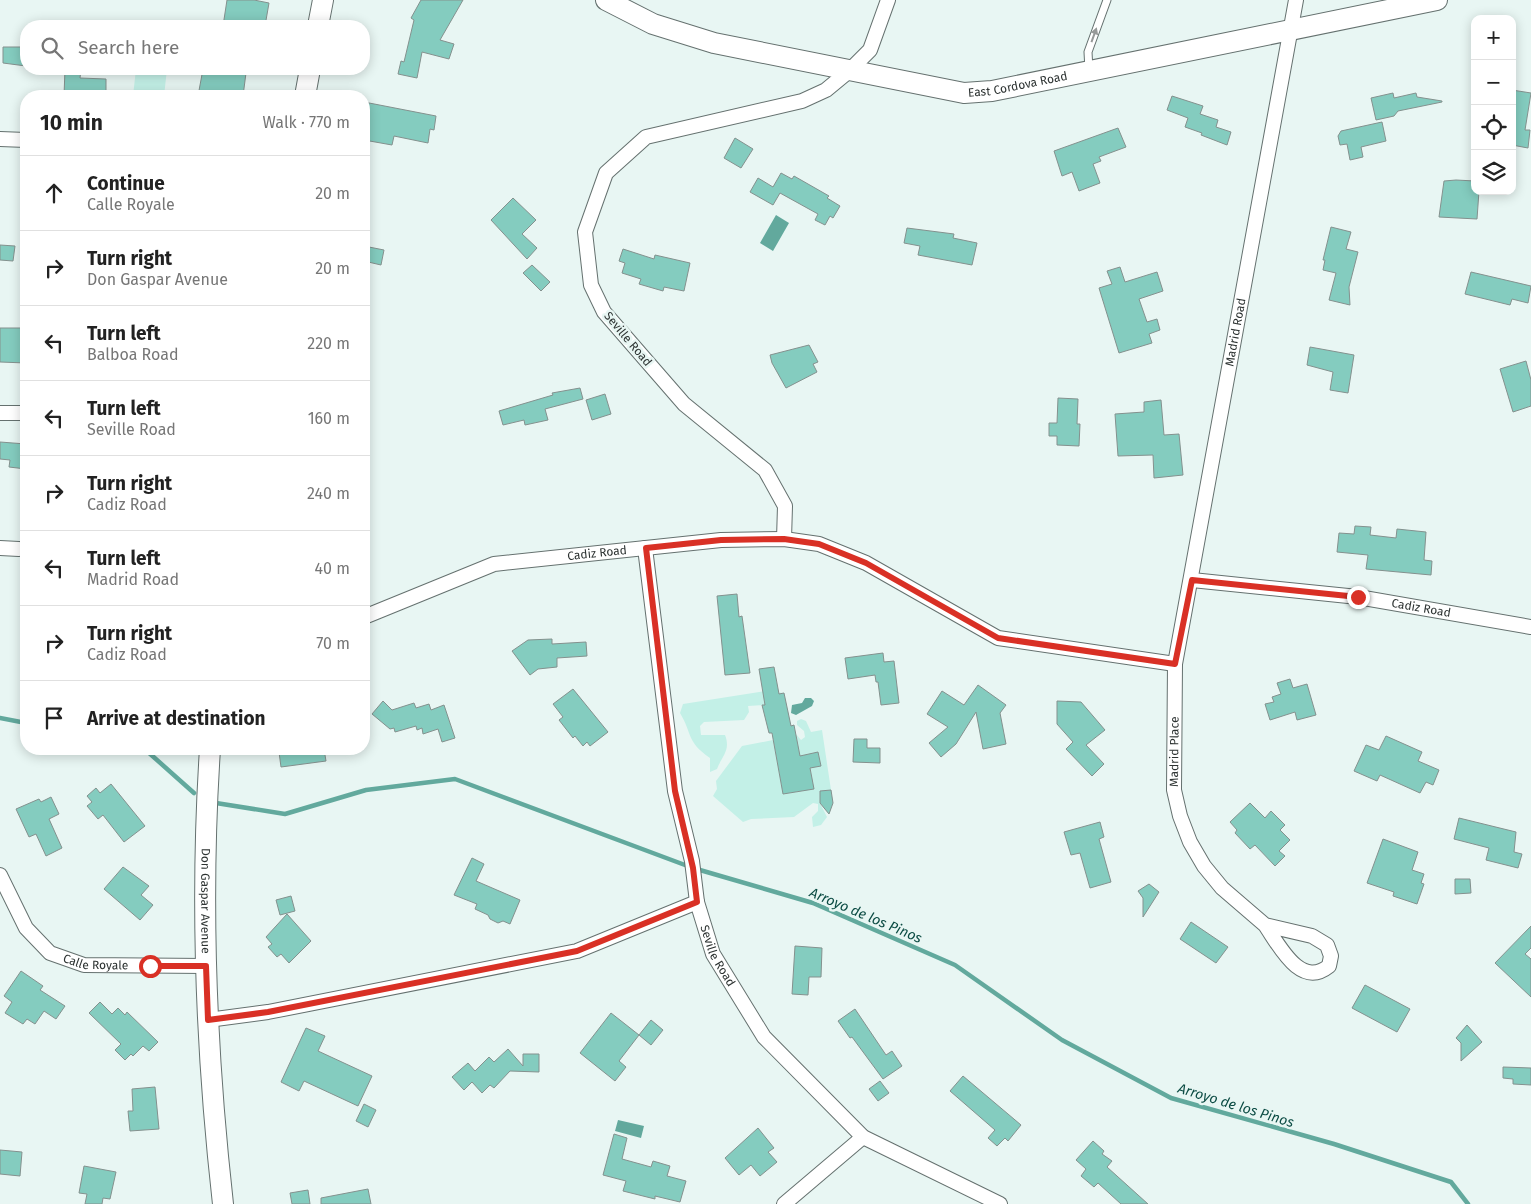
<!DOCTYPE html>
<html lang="en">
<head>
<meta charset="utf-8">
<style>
	body { margin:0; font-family:"Fira Sans",sans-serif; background:#f6f6f6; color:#222 }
	.controls { position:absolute; right:15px; top:15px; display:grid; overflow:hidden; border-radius:10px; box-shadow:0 2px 12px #0003 }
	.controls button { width:45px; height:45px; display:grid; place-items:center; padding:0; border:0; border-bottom:1px solid #e0e0e0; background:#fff; color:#222; font:25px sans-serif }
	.stop { position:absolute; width:15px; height:15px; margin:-11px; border:4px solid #d93025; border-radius:50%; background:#fff }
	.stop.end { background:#d93025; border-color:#fff; box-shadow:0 1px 5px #0008 }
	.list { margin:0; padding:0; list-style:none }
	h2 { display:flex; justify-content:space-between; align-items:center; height:65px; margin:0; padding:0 20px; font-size:21px }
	h2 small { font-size:16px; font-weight:400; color:#767676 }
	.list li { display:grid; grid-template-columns:32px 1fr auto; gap:15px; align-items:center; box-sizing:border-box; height:75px; padding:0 20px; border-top:1px solid #e0e0e0 }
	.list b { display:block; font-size:19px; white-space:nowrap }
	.list p { margin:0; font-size:16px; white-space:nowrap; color:#767676 }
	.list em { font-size:16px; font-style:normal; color:#767676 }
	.icon { flex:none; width:28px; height:28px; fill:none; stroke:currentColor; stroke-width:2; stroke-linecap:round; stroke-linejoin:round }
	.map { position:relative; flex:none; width:1531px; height:1204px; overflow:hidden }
	.search { position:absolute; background:#fff; box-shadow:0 2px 12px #0003; left:20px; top:20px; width:350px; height:55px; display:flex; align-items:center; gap:12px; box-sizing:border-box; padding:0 18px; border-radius:20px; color:#767676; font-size:19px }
	.panel { position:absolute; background:#fff; box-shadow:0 2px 12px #0003; left:20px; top:90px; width:350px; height:665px; border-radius:20px }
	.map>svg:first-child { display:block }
</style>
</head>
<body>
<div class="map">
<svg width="1531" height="1204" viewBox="0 0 1531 1204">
	<rect width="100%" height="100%" fill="#e8f6f3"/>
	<path fill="#c3f0e7" d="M136,69H167L164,96H133Z
		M766,691L784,693L765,697L766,705L748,706L749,712L744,720L704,722L700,726L701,735H725C731,750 722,756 717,769L710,772V758C686,741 693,735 680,713L683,704Z
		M801,719L806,721L811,732L822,730L831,790L820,791V803L827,817L821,825L813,827L812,817L818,811V804L813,803L794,817L751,819L743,822L713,796L717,789L716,781L742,746L773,740L783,794L803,791L801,779L812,777L810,768L821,765L818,752L797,757L798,747L796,734L801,740L805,737L804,731L797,725V721Z"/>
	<path fill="#62a99d" d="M776,215L789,223L773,251L760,243Z
		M805,698H811L814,701L812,706L796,715L791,713L792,705L802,703Z
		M618,1120L644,1126L641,1138L615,1131Z"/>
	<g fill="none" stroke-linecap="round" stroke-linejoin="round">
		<path stroke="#62a99d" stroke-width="4.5" d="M0,718L26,723
			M139,749L148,752L194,793
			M216,803L285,814L366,790L455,779L693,868L813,903L955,965L1062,1040L1171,1098L1334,1144L1451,1182L1468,1204"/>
	</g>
	<path fill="#84ccbf" stroke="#84918e" d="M227,0H254L269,3L265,26H223Z
		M421,0H463L440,40L454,44L449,59L422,52L417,78L398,74L401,61L404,62L414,20L411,18Z
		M3,47H26V66L3,63Z
		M65,69H81L80,78L106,79V96H64Z
		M203,69H233L232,71L246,73L243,96H198Z
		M1512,90L1531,93L1525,130H1530L1528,148L1512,145Z
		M1393,93L1394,98L1416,93L1417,97L1442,101V102L1398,111L1394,116L1376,120L1371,98Z
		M1172,96L1203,106L1200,114L1218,120L1216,127L1231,132L1227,145L1201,135L1202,133L1185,127L1188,118L1167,110Z
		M364,102L436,116L434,130L430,129L428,143L394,136L392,145L364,140Z
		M1382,122L1386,141L1361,147L1363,157L1350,160L1347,144L1340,145L1338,136L1341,131Z
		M1118,128L1126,147L1099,157L1101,161L1093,164L1100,183L1079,191L1072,172L1062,176L1054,151Z
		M735,138L753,149L741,168L724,158Z
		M781,173L792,179L794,176L829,196L827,198L840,206L833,218L830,216L825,225L815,220L818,214L780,193L773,205L750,192L758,178L773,187Z
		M1456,180L1475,181V191H1479L1477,219L1439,217L1444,181Z
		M513,198L536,220L522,234L537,248L527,259L491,220Z
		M1331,227L1351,232L1346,249L1358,252L1349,287L1350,305L1329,300L1336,273L1323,270L1325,260H1323Z
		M907,228L954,234L953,238L977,243L972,265L918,255L920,246L904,243Z
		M0,245L15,246L13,261L0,260Z
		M364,246L384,250L381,265L364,261Z
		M623,249L654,259L655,255L690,263L684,291L664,287L663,291L639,284L641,279L622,273L625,263L619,261Z
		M532,265L550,282L541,291L523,273Z
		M1120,267L1125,282L1157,272L1163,291L1139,299L1147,322L1157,319L1160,330L1149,334L1152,343L1119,353L1099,288L1112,284L1107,271Z
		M1471,272L1531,286L1528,303L1512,299L1510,305L1465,294Z
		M0,328H26V363L0,362Z
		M809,345L818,362L813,364L817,372L786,388L772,363L770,355Z
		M1310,347L1354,355L1348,393L1330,390L1333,372L1307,365Z
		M1526,361L1531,380V406L1513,412L1500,369Z
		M580,388L583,399L545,409L548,420L525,425L524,420L503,425L499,411L553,395L552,393Z
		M605,394L611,414L592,420L586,400Z
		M1058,398L1078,399L1077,424H1080L1079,446L1057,445V436H1049V423H1057Z
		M1161,400L1164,435L1179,434L1183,475L1154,478L1153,455L1118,456L1115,414L1144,412V402Z
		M0,442L26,444V469L9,467L10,460L0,459Z
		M1355,526L1371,527L1370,535L1396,538L1397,529L1426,532L1424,560L1432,561L1431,575L1366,569L1368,555L1337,552L1339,533L1354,534Z
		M737,594L739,617L742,616L750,673L725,675L717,596Z
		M552,639V644L586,642L587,656L557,658V667L538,669L530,675L512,651L528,640Z
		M883,653L884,662L894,661L899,703L881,705L878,682H876L875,675L848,679L845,658Z
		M774,667L779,694L784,693L791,726L794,725L800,756L818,752L821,766L810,768L814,789L783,794L772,733H769L762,705H765L759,669Z
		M1290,679L1293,688L1307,684L1316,715L1297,720L1295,712L1270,720L1265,704L1274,702L1272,697L1281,694L1277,683Z
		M978,685L1006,705L1000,713L1006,744L983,749L976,712L956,744L941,757L929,743L948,727L927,714L942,691L964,705Z
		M573,689L608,732L590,746L587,742L583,746L575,736L573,738L559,720L563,717L553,704Z
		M383,701L392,710L414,703L416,708L429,704L431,710L444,705L455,738L442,742L438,729L423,734L422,728L417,730L416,726L395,732L394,728L390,729L372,714Z
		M1057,701L1081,702L1105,730L1086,745L1104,764L1092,776L1066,749L1073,742L1057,724Z
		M1386,736L1422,752L1418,761L1439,770L1433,785L1426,782L1420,793L1380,775L1377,781L1354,771L1366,745L1379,750Z
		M854,739H867V748H880V763L853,762Z
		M298,749H324L326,761L281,767L279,752Z
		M111,784L145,826L124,842L103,815L98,819L87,806L92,802L87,796L96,788L100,793Z
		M831,790L833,803L829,814L820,803V791Z
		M51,797L59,814L49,819L62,848L46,856L36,834L29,837L16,809L39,799L41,802Z
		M1250,803L1265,818L1271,811L1285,825L1280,830L1290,840L1279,851L1285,856L1275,866L1255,845L1250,849L1235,833L1237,830L1230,822Z
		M1459,818L1516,832L1514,852L1522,854L1518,868L1486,860L1489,848L1454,839Z
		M1100,822L1104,837L1099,839L1111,882L1090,888L1080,853L1071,855L1064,832Z
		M1383,839L1418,852L1412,870L1424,874L1421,883L1424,884L1417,904L1393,896L1394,892L1367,883Z
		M472,858L484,864L476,881L520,900L510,924L503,921L498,923L490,919L488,915L475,909L477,904L454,895Z
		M123,867L149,886L141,895L153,905L140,920L104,889Z
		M1455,879H1470L1471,893L1455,894Z
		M1149,884L1159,892L1143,917V898L1138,891Z
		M291,896L295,911L280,915L276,900Z
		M287,914L311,941L289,963L281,954L277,957L268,947L272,944L266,937Z
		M1191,922L1228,947L1216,963L1180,939Z
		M1531,926V948L1525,954L1531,959V997L1495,963Z
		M795,946L822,948L821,977H809L808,995L792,994Z
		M21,971L43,986L40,990L65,1006L56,1019L44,1011L35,1024L27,1019L23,1024L5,1013L12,1002L4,996Z
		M1365,985L1410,1009L1397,1032L1352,1008Z
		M100,1002L112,1014L118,1008L125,1015L127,1012L158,1042L149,1051L143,1046L133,1056L131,1054L125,1060L115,1050L121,1044L89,1013Z
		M855,1009L886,1055L892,1051L902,1066L883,1079L852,1037L850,1038L838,1021Z
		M611,1013L639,1035L619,1061L626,1067L615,1081L580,1053Z
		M651,1020L663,1030L651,1045L639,1035Z
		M1467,1025L1482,1042L1461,1061V1043L1456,1038Z
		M306,1028L325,1036L318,1051L372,1076L358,1106L304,1081L299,1091L281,1082Z
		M508,1049L523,1066V1054H539V1072L510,1071L494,1088L490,1085L482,1093L472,1082L464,1090L452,1077L468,1063L475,1071L489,1057L494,1062Z
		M1503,1067L1531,1068V1085L1513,1084V1079L1503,1078Z
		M963,1076L1021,1125L1008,1141L1005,1138L997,1146L988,1138L995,1130L950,1091Z
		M880,1081L889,1093L878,1101L869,1089Z
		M155,1087L159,1129L130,1131L128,1111H133L132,1089Z
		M364,1104L376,1110L368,1127L356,1121Z
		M758,1128L774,1148L768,1152L777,1162L760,1176L751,1165L739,1175L725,1158Z
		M614,1134L627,1138L622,1159L651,1167L653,1161L670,1166L667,1176L686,1181L680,1202L655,1196V1199L623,1191L626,1181L603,1175Z
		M1093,1141L1104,1151L1102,1154L1112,1161L1107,1167L1148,1204H1121L1098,1183L1094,1187L1081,1176L1086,1169L1076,1160Z
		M0,1150L22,1152L20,1176L0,1174Z
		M84,1166L116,1172L110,1199L103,1198L102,1204H85L87,1194L79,1193Z
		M368,1189L371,1204H321V1198Z
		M308,1190L310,1204H292L290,1193Z"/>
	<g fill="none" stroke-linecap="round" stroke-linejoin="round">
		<defs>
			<path id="lane" d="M1089,70L1088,52L1107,0"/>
			<g id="street">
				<path d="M0,139L26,140"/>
				<path d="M0,413H26"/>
				<path d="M784,539L785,506L765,470L684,404L604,312L591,285L585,232L606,173L646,137L802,101L826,90L849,71L870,50L888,0"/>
				<path d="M0,548L19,549"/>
				<path id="s1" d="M645,548L675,791L692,861L697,902L713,954L764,1037L863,1137L1000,1204"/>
				<path id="s2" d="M1192,580L1358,597L1531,627"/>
				<path id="s3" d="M364,617L494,564L721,540L784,539L819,544L866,563L998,638L1175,664"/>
				<path id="s4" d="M0,875L26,928L50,953L84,965L206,966"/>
				<path id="s5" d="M1265,925C1279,945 1300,989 1329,966L1331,956L1327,945L1312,936L1265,925L1222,888L1204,866L1190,842L1180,816L1174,790L1175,664L1296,0"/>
				<path d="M208,1020L268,1012L577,951L697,902"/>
				<path d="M784,1204L863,1137"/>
			</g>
			<g id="secondary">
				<path id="s6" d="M606,0L653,24L714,43L964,93L992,91L1437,0"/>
				<path d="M318,26L323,0"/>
				<path d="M305,96L310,69"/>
				<path id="s7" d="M210,749C200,900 206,1053 223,1204"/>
			</g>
		</defs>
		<use href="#lane" stroke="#65716f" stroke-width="9"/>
		<use href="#street" stroke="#65716f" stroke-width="16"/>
		<use href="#secondary" stroke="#65716f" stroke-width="22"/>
		<use href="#lane" stroke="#fff" stroke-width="7"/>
		<use href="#street" stroke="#fff" stroke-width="14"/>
		<use href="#secondary" stroke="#fff" stroke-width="20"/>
	</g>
	<defs><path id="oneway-solid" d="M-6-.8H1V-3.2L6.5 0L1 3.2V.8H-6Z" transform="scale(1.25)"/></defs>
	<use fill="#969998" href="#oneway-solid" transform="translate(1094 35) rotate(-70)"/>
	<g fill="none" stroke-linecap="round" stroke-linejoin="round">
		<path stroke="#d93025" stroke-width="6" d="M150,966H206L208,1020L268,1012L577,951L697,902L693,868L675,791L646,548L721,540L784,539L819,544L866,563L998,638L1175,664L1192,580L1358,597"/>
	</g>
	<g text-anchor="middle" stroke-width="5" stroke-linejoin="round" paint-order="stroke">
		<g font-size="12" fill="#2d3332" stroke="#e8f6f3">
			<text dy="4" stroke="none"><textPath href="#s6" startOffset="426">East Cordova Road</textPath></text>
			<text dy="4" stroke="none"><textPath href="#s5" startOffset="806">Madrid Road</textPath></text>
			<text transform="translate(628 339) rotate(50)" y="4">Seville Road</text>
			<text dy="4" stroke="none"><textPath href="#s3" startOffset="244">Cadiz Road</textPath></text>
			<text dy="4" stroke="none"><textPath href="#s2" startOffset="231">Cadiz Road</textPath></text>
			<text dy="4" stroke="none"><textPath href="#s5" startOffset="381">Madrid Place</textPath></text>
			<text dy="4" stroke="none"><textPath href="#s7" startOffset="152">Don Gaspar Avenue</textPath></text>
			<text dy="4" stroke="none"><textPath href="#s1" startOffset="416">Seville Road</textPath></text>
			<text dy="4" stroke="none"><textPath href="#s4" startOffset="141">Calle Royale</textPath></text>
		</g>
		<g font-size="14" font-style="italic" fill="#0c4c44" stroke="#e8f6f3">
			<text transform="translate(866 915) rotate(23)" y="5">Arroyo de los Pinos</text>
			<text transform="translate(1236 1105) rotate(17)" y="5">Arroyo de los Pinos</text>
		</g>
	</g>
</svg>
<div class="controls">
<button>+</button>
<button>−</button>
<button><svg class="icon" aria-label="locate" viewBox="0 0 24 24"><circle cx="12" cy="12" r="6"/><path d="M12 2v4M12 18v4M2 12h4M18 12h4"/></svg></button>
<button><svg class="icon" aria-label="layers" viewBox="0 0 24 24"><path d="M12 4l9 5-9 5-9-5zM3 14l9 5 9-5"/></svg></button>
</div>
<div class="stop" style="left:150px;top:966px"></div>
<div class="stop end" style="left:1358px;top:597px"></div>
<div class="search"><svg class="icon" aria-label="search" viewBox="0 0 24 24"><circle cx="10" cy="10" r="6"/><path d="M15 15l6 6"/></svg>Search here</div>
<section class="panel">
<h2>10 min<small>Walk · 770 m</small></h2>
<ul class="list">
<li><svg class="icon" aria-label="ahead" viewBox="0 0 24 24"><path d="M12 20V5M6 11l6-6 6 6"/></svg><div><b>Continue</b><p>Calle Royale</p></div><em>20 m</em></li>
<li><svg class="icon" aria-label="right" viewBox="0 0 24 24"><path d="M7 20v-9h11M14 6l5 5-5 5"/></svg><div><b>Turn right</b><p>Don Gaspar Avenue</p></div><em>20 m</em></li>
<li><svg class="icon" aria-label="left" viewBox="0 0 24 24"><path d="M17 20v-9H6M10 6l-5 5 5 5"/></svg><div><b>Turn left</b><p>Balboa Road</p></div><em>220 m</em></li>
<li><svg class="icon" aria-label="left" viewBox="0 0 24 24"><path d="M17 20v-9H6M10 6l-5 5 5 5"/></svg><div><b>Turn left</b><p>Seville Road</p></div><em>160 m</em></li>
<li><svg class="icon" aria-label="right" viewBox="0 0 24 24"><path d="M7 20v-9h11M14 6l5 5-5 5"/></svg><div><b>Turn right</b><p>Cadiz Road</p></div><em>240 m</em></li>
<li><svg class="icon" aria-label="left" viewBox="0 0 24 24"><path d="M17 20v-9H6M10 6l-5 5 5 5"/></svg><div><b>Turn left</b><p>Madrid Road</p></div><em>40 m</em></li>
<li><svg class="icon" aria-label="right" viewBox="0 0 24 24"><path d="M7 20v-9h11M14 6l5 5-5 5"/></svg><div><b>Turn right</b><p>Cadiz Road</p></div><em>70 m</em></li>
<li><svg class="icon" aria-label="arrive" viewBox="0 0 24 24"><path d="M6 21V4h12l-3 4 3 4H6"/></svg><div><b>Arrive at destination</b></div></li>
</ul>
</section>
</div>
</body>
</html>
